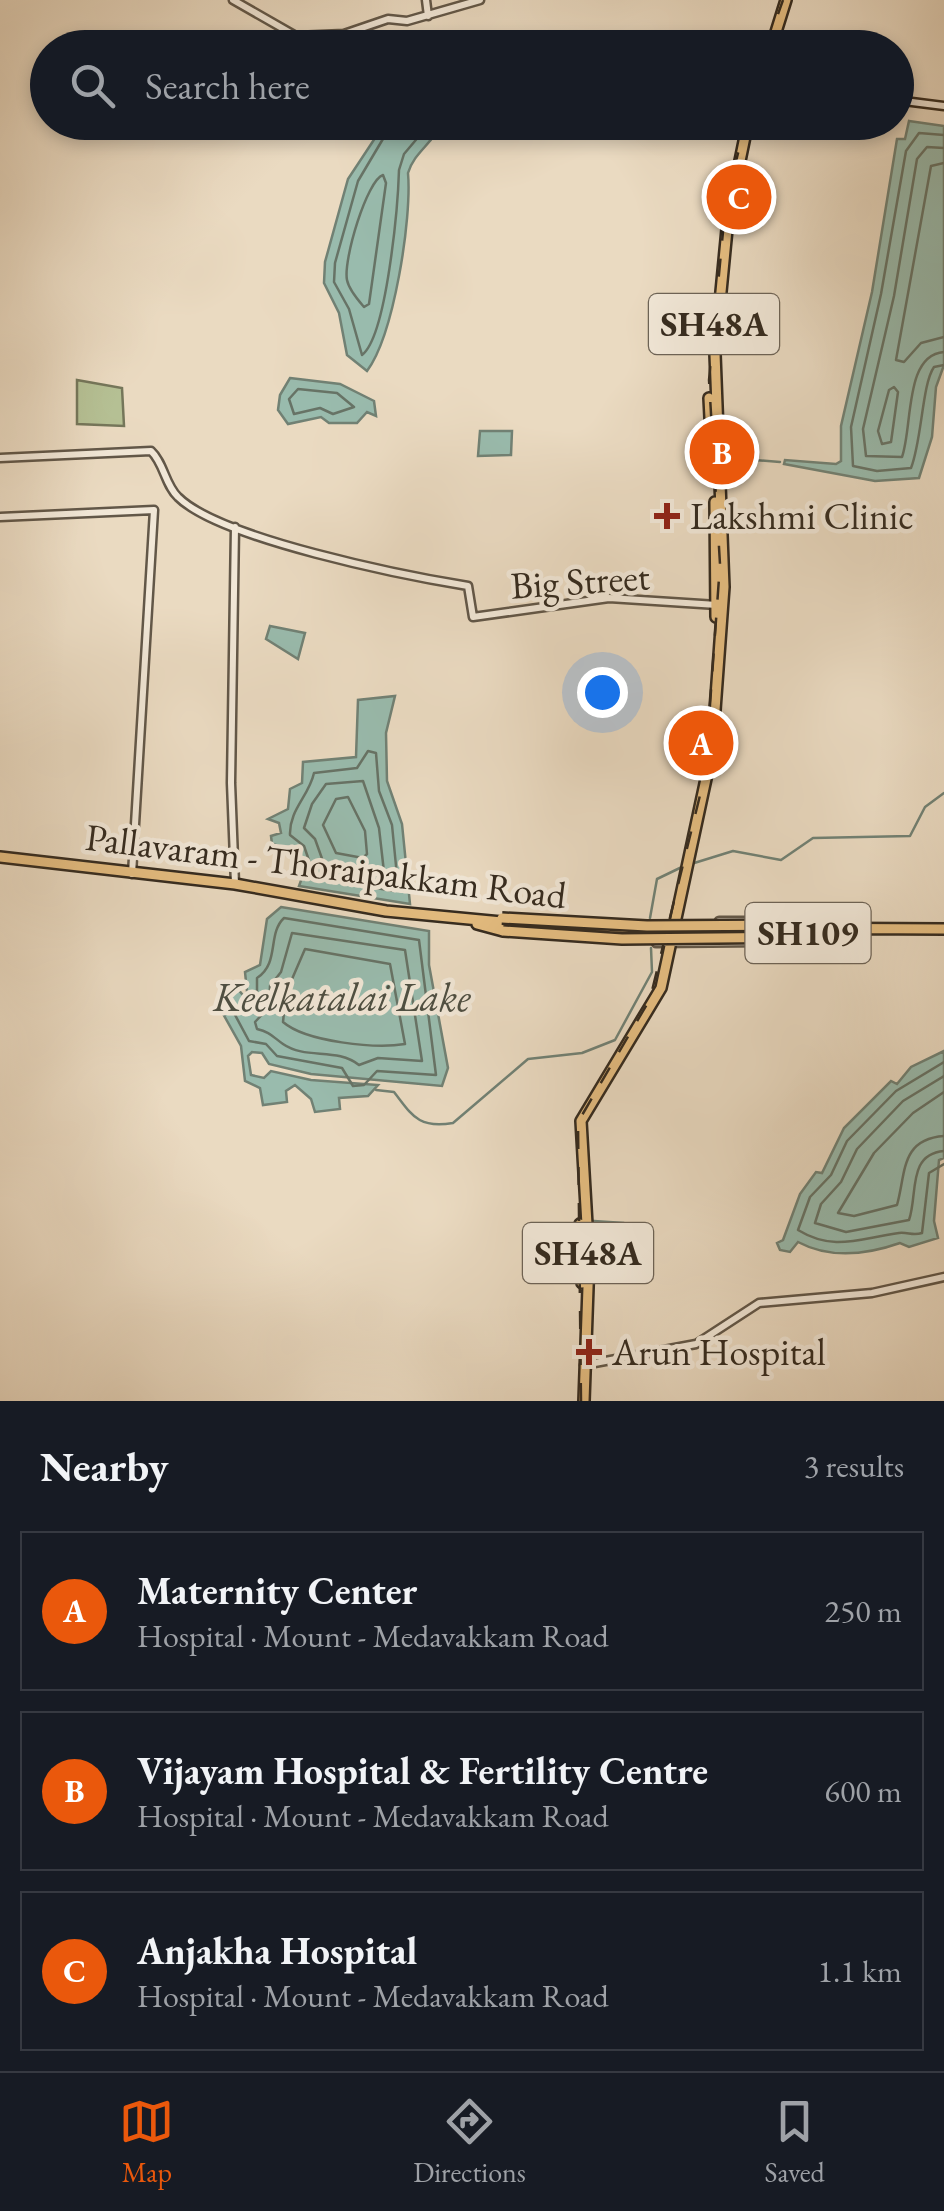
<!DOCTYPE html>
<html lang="en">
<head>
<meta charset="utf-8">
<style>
	body { margin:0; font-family:"EB Garamond",serif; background:#20242c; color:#f1f3f6 }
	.you { position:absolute; left:602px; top:692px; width:35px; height:35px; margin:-25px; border:8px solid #fff; border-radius:50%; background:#1a73e8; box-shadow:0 0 0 15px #1a73e833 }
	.badge { display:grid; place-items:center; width:65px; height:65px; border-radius:50%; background:#ea580c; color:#fff; font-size:32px; font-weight:700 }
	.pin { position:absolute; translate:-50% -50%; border:5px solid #fff; box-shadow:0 2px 10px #0006 }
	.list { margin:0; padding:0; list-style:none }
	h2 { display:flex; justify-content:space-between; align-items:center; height:130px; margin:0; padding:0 40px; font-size:42px }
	h2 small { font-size:32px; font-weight:400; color:#9ea1a6 }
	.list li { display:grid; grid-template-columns:65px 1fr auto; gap:30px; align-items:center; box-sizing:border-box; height:160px; margin:0 20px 20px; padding:0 20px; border:2px solid #363941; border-radius:0px }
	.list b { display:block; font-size:38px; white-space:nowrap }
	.list p { margin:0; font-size:32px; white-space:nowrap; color:#9ea1a6 }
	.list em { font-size:32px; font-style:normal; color:#9ea1a6 }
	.icon { flex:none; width:55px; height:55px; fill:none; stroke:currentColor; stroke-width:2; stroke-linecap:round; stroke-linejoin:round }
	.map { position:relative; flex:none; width:944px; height:1401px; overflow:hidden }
	.search { position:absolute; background:#171b24; box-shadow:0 5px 15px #0003; left:30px; right:30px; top:30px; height:110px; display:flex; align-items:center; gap:25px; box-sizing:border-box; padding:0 35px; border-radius:55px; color:#9ea1a6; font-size:38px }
	.sheet { height:670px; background:#171b24 }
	nav { display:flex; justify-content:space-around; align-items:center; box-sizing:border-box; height:140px; border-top:2px solid #363941; background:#171b24; font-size:28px; color:#9ea1a6 }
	nav a { display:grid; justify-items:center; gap:5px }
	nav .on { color:#ea580c }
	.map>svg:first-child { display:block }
</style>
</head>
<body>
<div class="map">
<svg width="944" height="1401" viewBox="0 0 944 1401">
	<rect width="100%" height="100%" fill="#eadac1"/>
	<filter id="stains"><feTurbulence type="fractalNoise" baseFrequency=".002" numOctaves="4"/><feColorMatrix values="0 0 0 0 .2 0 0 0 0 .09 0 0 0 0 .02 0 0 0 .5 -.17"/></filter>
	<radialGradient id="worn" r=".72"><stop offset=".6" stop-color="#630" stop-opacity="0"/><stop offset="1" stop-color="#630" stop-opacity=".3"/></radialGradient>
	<path fill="#b5c094" stroke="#75765a" stroke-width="2.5" d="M77,380L122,388L124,426L77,424Z"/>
	<path fill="#99bbad" stroke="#718174" stroke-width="2.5" d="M909,121L944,126V365L936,387L932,437L919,478L875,481L784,464L785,460L836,464L841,461V426L872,292L897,139H905Z
		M385,123H441C434,143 414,152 408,173C412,218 394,335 367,371L347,355L339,313L324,283L325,262L348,179Z
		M290,378L340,384L374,401L376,416L367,412L357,423H329L321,417L288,424L278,410L280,395Z
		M480,431H512L511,455L478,456Z
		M270,626L305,633L298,659L266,639Z
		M395,696L386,733L387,781L402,824L410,904L299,886L303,875L295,850L272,844L271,836L281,833L279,823L268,819L288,809L290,789L302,783L303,762L356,757L358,700Z
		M281,907L429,931V965L448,1068L442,1086L311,1074L269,1064L262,1053L252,1052L248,1056L251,1075L264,1078L271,1071L311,1080L378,1085L368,1096L339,1098L340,1109L315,1112L311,1099L295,1085L286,1091L287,1102L263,1105L260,1088L245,1081L241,1046L217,1003L227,999L228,990L236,987L248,1001L245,972L260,965L267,919Z
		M944,1051V1158L939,1160L934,1221L938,1238L909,1247L900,1243C863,1256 828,1258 798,1242L790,1252L780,1250L777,1243L783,1240L800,1194L816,1172L822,1173L844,1128L891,1081L897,1084L911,1067Z
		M594,1221L623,1223L622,1250H594Z"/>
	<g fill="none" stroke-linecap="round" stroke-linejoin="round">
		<path stroke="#677366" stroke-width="2.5" d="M393,122L358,181L335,263L334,282L349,309L362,355C387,336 398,204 399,170L404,154L431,122
			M944,135L919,133L906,151L881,294L851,427L853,466L877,471L911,468C922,440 922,384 934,367L944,365
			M944,148L927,147L917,159L894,296L863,429L866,456L902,457C913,426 904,355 944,352
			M944,163L931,166L896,360L904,362L921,343L944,337
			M383,175L386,183L369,304L364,307C358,300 349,290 347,280C343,260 367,180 383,175Z
			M894,387L898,392L891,442L882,444L878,431L889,390Z
			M298,389L337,393L354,407L333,414L320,408L294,414L289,399Z
			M368,751L376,753L379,791L392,825L398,886L394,891L315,878L304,846L290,835C289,810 309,796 314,773L357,768Z
			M363,781L379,828L384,872L380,876L325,867L315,839L304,828L312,804L326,784Z
			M348,797L365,831L367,854L363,858L336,853L323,825L336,799Z
			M284,918L419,940L436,1075L377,1071L364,1085L353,1086L342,1068L277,1056L266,1044L249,1041L234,1013L257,1004V978C280,963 267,934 284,918Z
			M292,933L405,950L422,1061L378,1058L359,1065C337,1047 306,1060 283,1044C273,1037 270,1032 257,1029L255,1022L269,1007L270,986L281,972Z
			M305,949L390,964L405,1044C376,1049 306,1042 283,1022L286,993Z
			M944,1062L896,1091L847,1141L831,1175L810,1197L798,1230C834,1252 860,1238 899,1233C908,1232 913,1236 922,1233L929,1173L944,1164
			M944,1076L903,1101L857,1149L841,1182L821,1204L815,1223L846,1232L909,1220C918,1195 907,1154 944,1151
			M944,1092L913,1113L874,1153L838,1213L854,1216L897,1205C906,1174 900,1139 944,1136"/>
		<path stroke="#718174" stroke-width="2.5" d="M741,459L780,462
			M691,864L733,851L781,860L813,838L910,836L925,807L944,793
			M650,918L657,879L684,866
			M376,1090L394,1092C412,1115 418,1129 453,1123L528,1059L582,1053L615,1040L652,972L651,948"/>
		<defs>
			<path id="tertiary" d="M233,0L296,36L344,34L388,19L407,21L480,0
				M426,0L428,16
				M0,458L151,451C164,463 165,485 178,497C220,539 406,576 468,586L473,617L609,598L717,605
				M0,517L154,510L132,874
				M235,884L231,783L235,527
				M719,921H746
				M656,943L779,942
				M584,1365L696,1344L759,1303L872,1293L944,1277"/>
			<path id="secondary" d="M896,100L944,106"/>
			<path id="primary" d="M771,48L786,0
				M709,398L713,477
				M715,502L716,617
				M0,857L235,884L386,911L553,927L944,929
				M477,924L503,931
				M809,937L859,934
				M580,1224L582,1283
				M584,1401L589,1259L581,1121L661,988L712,751L724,587L715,354L728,219L748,122"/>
		</defs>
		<use href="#tertiary" stroke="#625748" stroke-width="11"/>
		<use href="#secondary" stroke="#352b1f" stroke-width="11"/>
		<use href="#primary" stroke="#352b1f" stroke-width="14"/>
		<use href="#tertiary" stroke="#f1e7d7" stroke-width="6"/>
		<use href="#secondary" stroke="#f1e7d7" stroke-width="6"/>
		<use href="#primary" stroke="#e5bd80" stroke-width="9"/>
		<path stroke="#352b1f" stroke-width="2.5" stroke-dasharray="18 18" stroke-linecap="butt" d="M766,48L783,0
			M581,1401L578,1122L650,999L705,775L720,564L709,380L726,200L746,122"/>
		<defs>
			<path id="primary-bridge" d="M502,918L647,926L812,925
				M503,931L622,939L809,937"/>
		</defs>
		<use href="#primary-bridge" stroke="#352b1f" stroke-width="14" stroke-linecap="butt"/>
		<use href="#primary-bridge" stroke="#e5bd80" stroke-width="9"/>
	</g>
	<g fill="#8f2418" stroke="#f1e7d7" stroke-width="4">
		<path d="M662 501h10v10h10v10h-10v10h-10v-10h-10v-10h10z"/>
		<path d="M584 1337h10v10h10v10h-10v10h-10v-10h-10v-10h10z"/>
	</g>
	<g text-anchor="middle" stroke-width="9" stroke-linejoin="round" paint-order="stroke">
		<g fill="#f1e7d7" stroke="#6d6356" stroke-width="2.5">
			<rect x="649" y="294" width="130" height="60" rx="8"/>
			<rect x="745.5" y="903" width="125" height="60" rx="8"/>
			<rect x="523" y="1223" width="130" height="60" rx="8"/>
		</g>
		<g font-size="35" font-weight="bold" fill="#352b1f">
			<text x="714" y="336">SH48A</text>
			<text x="808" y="945">SH109</text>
			<text x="588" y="1265">SH48A</text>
		</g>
		<g font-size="38" fill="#352b1f" stroke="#f1e7d7" text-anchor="start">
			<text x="690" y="529">Lakshmi Clinic</text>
			<text x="612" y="1365">Arun Hospital</text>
		</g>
		<g font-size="38" fill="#352b1f" stroke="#f1e7d7">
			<text transform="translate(580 581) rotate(-4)" y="13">Big Street</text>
			<text transform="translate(326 866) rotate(7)" y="13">Pallavaram - Thoraipakkam Road</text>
		</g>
		<g font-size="40" font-style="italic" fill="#4e4f42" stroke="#f1e7d7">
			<text x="342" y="1011">Keelkatalai Lake</text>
		</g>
	</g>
	<rect width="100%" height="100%" filter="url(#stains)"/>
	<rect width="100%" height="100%" fill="url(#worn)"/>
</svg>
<div class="you"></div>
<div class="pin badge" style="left:701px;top:743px">A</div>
<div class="pin badge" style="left:722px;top:452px">B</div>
<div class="pin badge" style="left:739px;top:197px">C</div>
<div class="search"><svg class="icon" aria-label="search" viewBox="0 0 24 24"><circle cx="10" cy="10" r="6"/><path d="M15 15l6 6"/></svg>Search here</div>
</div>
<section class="sheet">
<h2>Nearby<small>3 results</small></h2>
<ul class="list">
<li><span class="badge">A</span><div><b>Maternity Center</b><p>Hospital · Mount - Medavakkam Road</p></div><em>250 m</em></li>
<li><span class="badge">B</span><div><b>Vijayam Hospital &amp; Fertility Centre</b><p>Hospital · Mount - Medavakkam Road</p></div><em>600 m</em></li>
<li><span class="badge">C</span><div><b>Anjakha Hospital</b><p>Hospital · Mount - Medavakkam Road</p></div><em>1.1 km</em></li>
</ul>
</section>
<nav>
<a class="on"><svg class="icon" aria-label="map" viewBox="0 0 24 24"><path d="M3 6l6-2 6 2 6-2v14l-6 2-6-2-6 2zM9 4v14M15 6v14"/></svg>Map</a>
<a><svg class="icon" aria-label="directions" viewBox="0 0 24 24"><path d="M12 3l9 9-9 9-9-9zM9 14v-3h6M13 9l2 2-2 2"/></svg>Directions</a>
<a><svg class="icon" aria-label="saved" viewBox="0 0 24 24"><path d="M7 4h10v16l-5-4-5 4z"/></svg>Saved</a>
</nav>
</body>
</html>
